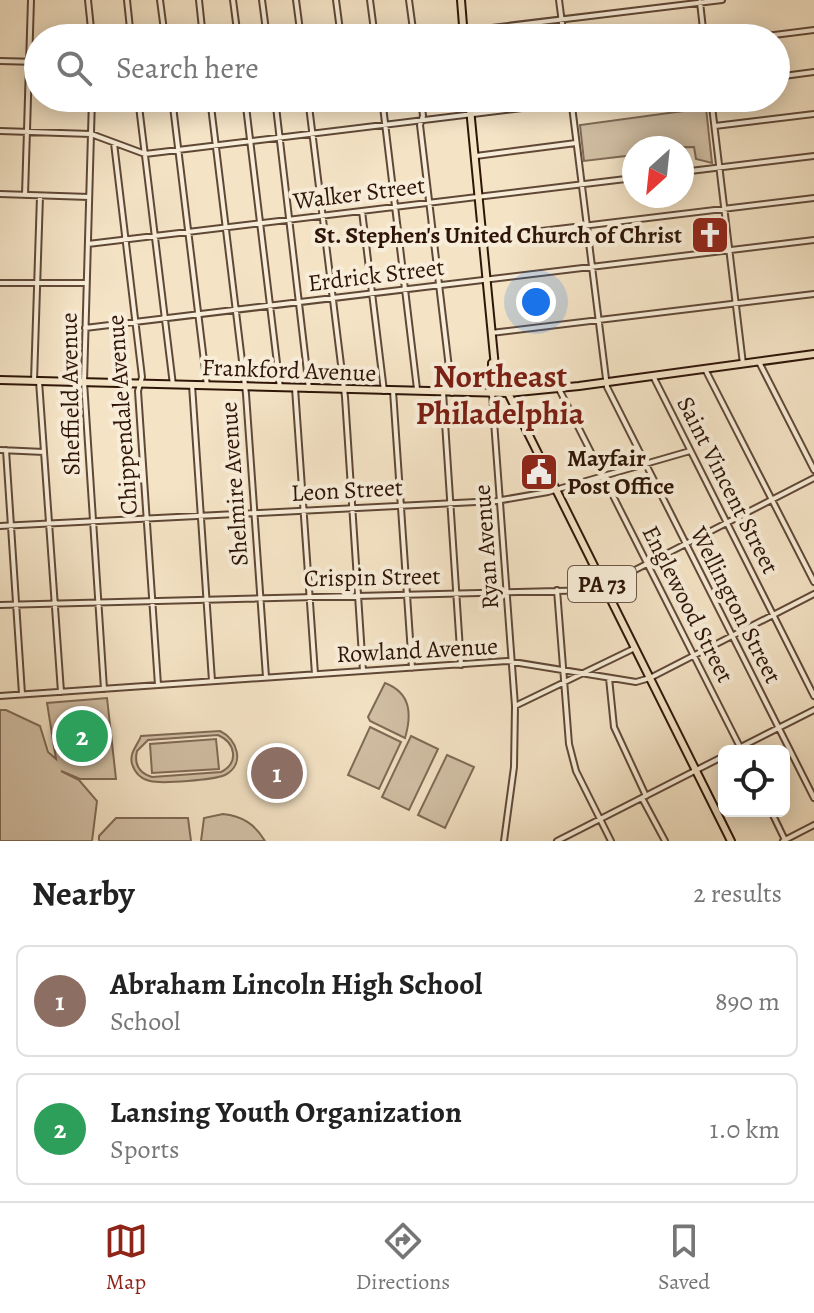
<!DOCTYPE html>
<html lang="en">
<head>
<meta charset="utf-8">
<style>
	body { margin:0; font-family:Alegreya,serif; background:#f2f2f2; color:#222 }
	.controls { position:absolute; right:24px; bottom:24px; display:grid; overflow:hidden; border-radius:12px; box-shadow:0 4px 20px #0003 }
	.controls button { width:72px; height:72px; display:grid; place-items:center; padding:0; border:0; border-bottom:2px solid #e0e0e0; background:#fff; color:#222; font:40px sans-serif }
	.compass { position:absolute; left:622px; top:136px; width:72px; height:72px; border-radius:50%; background:#fff; box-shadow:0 4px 20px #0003; rotate:207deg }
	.you { position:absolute; left:536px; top:302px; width:28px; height:28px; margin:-20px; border:6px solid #fff; border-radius:50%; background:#1a73e8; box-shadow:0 0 0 12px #1a73e833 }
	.badge { display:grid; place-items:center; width:52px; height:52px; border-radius:50%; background:#8f2418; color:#fff; font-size:26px; font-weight:700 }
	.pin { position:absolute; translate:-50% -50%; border:4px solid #fff; box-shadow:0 2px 8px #0006 }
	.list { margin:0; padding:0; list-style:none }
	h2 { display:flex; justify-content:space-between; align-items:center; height:104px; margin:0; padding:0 32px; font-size:34px }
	h2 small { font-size:26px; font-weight:400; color:#767676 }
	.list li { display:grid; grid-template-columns:52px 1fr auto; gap:24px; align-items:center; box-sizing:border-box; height:112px; margin:0 16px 16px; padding:0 16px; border:2px solid #e0e0e0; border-radius:12px }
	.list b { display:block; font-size:30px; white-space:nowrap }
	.list p { margin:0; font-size:26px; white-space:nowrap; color:#767676 }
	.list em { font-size:26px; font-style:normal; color:#767676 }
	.icon { flex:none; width:44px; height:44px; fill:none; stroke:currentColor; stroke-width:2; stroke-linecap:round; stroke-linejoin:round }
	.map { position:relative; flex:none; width:814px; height:841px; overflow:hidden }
	.search { position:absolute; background:#fff; box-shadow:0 4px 20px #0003; left:24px; right:24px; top:24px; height:88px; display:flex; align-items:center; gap:20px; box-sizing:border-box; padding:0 28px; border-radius:44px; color:#767676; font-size:30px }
	.sheet { height:360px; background:#fff }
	nav { display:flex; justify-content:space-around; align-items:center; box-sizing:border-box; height:112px; border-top:2px solid #e0e0e0; background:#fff; font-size:22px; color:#767676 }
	nav a { display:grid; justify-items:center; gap:4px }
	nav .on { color:#8f2418 }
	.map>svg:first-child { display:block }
</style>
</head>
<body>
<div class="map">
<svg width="814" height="841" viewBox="0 0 814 841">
	<rect width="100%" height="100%" fill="#f4e3c5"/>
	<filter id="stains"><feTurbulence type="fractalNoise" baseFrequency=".0025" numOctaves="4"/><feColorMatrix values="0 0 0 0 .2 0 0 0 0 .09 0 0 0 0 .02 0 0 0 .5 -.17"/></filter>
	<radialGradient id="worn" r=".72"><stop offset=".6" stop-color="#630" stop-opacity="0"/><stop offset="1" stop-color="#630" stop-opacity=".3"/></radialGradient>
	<path fill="#d2c0a5" stroke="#806a56" stroke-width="2" fill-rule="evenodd" d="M706,108L712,163L696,159L694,147L634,148V155L584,161L580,125Z
		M385,683C411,693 412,714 405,738L370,721L368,717Z
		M107,698L116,779H80L61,771L79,780L97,801L92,841H0V710H6L40,726L48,752L56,759L47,703Z
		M370,727L401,742L379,789L348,775Z
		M220,731C237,739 246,764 225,775C213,780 162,784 150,781C141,779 135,773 132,764C129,752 138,745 141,736ZM218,735C236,743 239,763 221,772L152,777C139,773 134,764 137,751L148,740Z
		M411,736L438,749L409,810L382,797Z
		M216,739L219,769L152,773L150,744Z
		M447,755L474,767L445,828L418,815Z
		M223,814C242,816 255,824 265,841H201L204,818Z
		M116,818H188L191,841H99V836Z"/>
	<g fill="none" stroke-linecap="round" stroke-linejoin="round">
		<defs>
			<path id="minor" d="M88,0L92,38
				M127,0L131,38
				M160,0L165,38
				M199,0L203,38
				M233,0L238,38
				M262,0L267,38
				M296,0L301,38
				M336,0L341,38
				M370,0L375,38
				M409,0L414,37
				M559,0L564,38
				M700,2L704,38
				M408,38L722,0
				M750,38L814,30
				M0,61L38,62
				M776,77L814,72
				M92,98L84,382L104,689
				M138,98L173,385
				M172,98L207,386
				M210,98L246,394L266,677
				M245,98L280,388
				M275,98L309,389
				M308,98L345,397L363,671
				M382,98L417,389
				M421,98L423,116L420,125L452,393
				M571,98L607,387L814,798
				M711,98L743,364
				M715,126L814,114
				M0,131L91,134L145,154L604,98
				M114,143L142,377L138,391L158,685
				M476,156L576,143
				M682,172L814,156
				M0,194L89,197
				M25,195L31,0
				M362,211L384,391
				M484,238L814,198
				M88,244L634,178
				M0,283H86
				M85,328L814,240
				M491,333L814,294
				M759,362L814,470
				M705,369L814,582
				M653,376L814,696
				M34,381L40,196
				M39,381L61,692
				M192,385L212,681
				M295,388L315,674
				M559,389L742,751
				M393,391L412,668
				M443,392L461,665
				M492,394L515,706L514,767L504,841
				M0,450L44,452
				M6,450L22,694
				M0,526L496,501L548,492L690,451
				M557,590L569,744L576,771L611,841
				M0,605L596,590L814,478
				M609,678L614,727L646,796
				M0,696L507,661L636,682L650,678L814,594
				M515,706L635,648
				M733,751L814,710
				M642,798L665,841
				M771,811L785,840
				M557,841L724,756
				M783,841L814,825"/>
			<path id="major" d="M461,0L464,38
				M469,98L495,367L731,841
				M492,363V394
				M0,380L507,393L579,386L814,354"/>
		</defs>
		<use href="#minor" stroke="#604837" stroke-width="8"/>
		<use href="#major" stroke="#2e1508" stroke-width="10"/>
		<use href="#minor" stroke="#f8edd9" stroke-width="4"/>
		<use href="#major" stroke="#f4e3c5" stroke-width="6"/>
	</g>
	<defs>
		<symbol id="church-square" viewBox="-11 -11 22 22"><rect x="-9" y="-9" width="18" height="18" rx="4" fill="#8f2418" stroke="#f8edd9"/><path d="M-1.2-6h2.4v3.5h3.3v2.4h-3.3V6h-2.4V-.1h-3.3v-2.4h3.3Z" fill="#fff"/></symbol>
		<symbol id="civic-square" viewBox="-11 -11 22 22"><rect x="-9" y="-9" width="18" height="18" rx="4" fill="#8f2418" stroke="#f8edd9"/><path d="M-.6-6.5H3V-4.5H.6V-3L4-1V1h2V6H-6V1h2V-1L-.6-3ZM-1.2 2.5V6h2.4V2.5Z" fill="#fff"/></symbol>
	</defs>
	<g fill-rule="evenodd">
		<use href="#church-square" x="688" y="213" width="44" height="44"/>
		<use href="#civic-square" x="517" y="450" width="44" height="44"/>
	</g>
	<g text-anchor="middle" stroke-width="8" stroke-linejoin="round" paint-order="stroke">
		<rect fill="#f8edd9" stroke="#6b5647" stroke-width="2" x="568" y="566" width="68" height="36" rx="6"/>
		<g font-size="22" font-weight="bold" fill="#2e1508">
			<text x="602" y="592">PA 73</text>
		</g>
		<g font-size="24" fill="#2e1508" stroke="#f8edd9">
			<text transform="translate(359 193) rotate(-7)" y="8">Walker Street</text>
			<text transform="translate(376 275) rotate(-7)" y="8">Erdrick Street</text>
			<text transform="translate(289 370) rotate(2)" y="8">Frankford Avenue</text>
			<text transform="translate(70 394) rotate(-91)" y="8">Sheffield Avenue</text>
			<text transform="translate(122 415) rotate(-94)" y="8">Chippendale Avenue</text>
			<text transform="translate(234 484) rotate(-94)" y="8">Shelmire Avenue</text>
			<text transform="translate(728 485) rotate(63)" y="8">Saint Vincent Street</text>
			<text transform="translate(347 490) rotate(-3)" y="8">Leon Street</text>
			<text transform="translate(486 547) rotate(-94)" y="8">Ryan Avenue</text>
			<text transform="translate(372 577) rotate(-1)" y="8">Crispin Street</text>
			<text transform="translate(688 604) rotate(63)" y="8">Englewood Street</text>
			<text transform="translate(736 605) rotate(63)" y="8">Wellington Street</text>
			<text transform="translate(417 650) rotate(-3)" y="8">Rowland Avenue</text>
		</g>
		<g font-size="24" font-weight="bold" fill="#2e1508" stroke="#f8edd9" text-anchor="end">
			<text x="682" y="243">St. Stephen's United Church of Christ</text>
			<text x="567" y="466" text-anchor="start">Mayfair<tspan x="567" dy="28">Post Office</tspan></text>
		</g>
		<g font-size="32" font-weight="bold" fill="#7a1f14" stroke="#f8edd9">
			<text x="500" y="387">Northeast<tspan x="500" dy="37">Philadelphia</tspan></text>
		</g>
	</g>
	<rect width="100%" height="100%" filter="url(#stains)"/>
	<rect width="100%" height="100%" fill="url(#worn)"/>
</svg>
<div class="controls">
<button><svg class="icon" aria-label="locate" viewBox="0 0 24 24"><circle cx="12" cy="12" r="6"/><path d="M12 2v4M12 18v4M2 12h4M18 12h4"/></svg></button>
</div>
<svg class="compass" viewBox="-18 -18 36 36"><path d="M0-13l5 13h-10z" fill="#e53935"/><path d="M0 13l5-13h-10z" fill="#767676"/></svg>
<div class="you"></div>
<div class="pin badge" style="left:277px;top:773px;background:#8d6e63">1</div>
<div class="pin badge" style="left:82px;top:736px;background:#2e9e5b">2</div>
<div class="search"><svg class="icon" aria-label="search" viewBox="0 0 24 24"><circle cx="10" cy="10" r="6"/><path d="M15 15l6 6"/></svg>Search here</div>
</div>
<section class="sheet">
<h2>Nearby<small>2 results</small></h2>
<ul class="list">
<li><span class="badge" style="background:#8d6e63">1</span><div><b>Abraham Lincoln High School</b><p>School</p></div><em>890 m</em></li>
<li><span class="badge" style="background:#2e9e5b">2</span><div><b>Lansing Youth Organization</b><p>Sports</p></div><em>1.0 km</em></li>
</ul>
</section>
<nav>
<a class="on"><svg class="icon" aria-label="map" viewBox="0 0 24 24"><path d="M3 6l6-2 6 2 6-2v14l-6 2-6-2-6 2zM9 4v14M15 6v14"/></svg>Map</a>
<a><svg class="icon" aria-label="directions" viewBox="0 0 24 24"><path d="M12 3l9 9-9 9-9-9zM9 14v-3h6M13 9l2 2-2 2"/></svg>Directions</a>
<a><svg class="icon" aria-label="saved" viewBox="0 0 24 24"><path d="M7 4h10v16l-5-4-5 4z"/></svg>Saved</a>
</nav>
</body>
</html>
